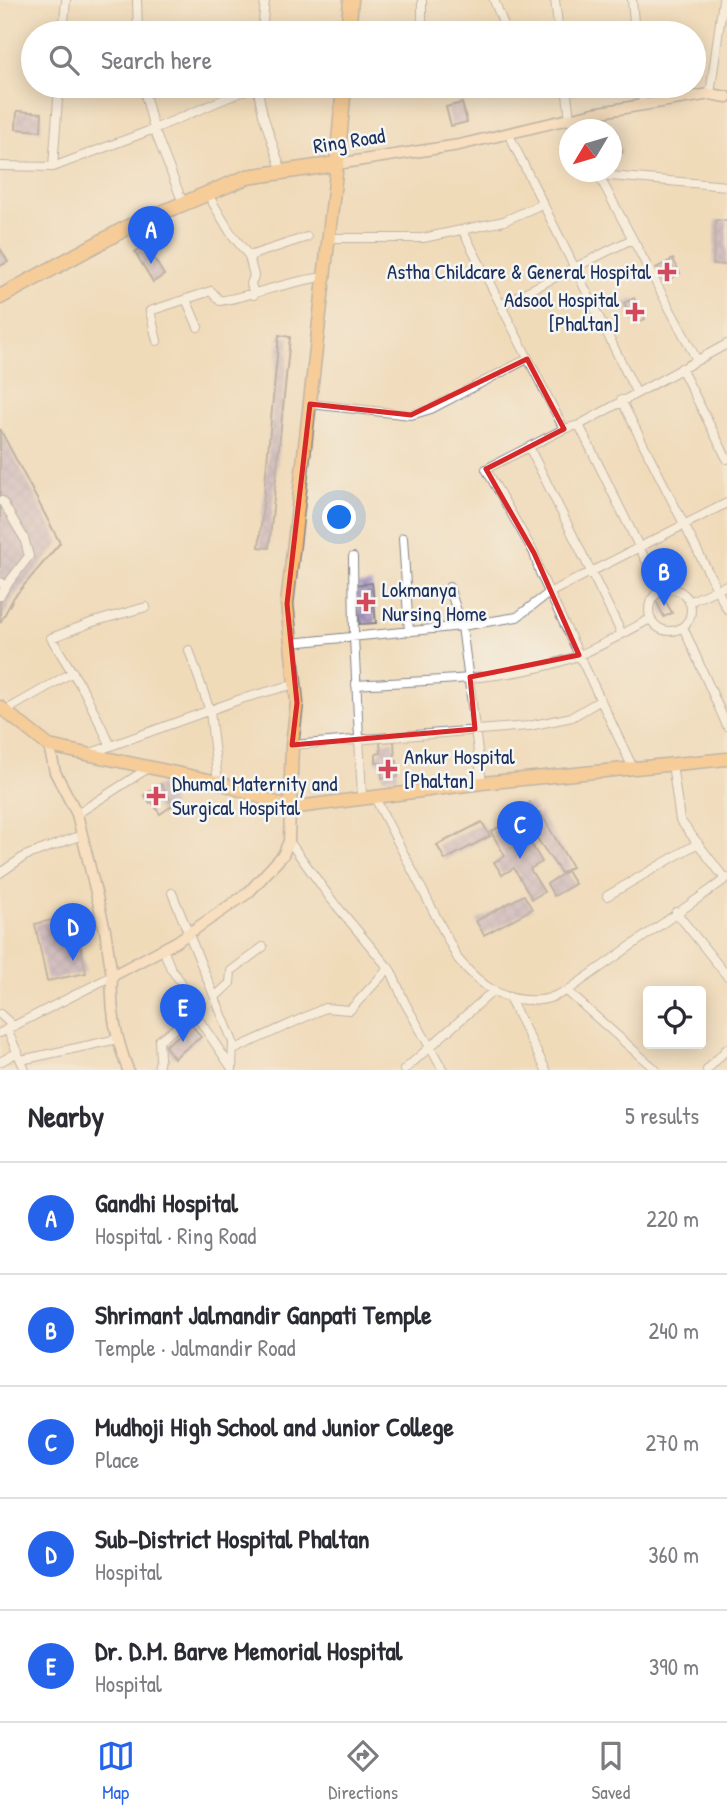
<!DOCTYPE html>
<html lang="en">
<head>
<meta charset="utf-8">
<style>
	body { margin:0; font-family:"Patrick Hand",sans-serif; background:#f7f7f7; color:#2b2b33 }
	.controls { position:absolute; right:21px; bottom:21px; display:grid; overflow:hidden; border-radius:7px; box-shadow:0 4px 18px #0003 }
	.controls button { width:63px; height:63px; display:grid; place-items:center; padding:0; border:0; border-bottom:2px solid #e1e1e2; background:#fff; color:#2b2b33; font:35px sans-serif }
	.compass { position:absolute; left:559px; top:119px; width:63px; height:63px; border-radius:50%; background:#fff; box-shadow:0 4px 18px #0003; rotate:232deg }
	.you { position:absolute; left:340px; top:518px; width:24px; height:24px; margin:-18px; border:5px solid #fff; border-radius:50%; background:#1a73e8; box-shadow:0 0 0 10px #1a73e833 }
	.badge { display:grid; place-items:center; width:46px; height:46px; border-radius:50%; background:#2563eb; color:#fff; font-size:23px; font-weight:700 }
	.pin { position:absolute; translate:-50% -58px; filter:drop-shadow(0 2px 4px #0008) }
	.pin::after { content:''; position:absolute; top:37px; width:24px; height:21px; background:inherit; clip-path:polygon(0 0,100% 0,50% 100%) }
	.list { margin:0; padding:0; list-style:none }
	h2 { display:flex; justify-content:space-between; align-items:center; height:91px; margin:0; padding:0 28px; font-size:30px }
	h2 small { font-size:23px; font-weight:400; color:#7c7c81 }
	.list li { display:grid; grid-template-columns:46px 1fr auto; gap:21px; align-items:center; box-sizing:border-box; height:112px; padding:0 28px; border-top:2px solid #e1e1e2 }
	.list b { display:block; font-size:26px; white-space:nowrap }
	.list p { margin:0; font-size:23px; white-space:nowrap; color:#7c7c81 }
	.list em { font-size:23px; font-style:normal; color:#7c7c81 }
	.icon { flex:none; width:38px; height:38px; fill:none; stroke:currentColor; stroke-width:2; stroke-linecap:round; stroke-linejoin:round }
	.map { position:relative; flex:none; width:727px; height:1070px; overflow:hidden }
	.search { position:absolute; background:#fff; box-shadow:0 4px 18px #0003; left:21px; right:21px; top:21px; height:77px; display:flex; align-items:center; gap:18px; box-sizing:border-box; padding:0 24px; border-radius:38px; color:#7c7c81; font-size:26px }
	.sheet { height:651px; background:#fff }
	nav { display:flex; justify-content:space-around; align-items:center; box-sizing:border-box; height:98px; border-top:2px solid #e1e1e2; background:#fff; font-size:19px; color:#7c7c81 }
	nav a { display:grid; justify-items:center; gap:4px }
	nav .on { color:#2563eb }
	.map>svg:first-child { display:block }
</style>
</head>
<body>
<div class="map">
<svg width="727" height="1070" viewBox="0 0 727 1070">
	<defs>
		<pattern id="building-cross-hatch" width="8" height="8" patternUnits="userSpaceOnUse" patternTransform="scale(1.75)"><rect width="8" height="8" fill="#ae9cc8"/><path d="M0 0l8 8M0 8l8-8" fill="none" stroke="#8d80a6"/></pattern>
	</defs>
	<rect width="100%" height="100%" fill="#f6f6f2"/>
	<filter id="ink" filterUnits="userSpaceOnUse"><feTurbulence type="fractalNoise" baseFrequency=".0143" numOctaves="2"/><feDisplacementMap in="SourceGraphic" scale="14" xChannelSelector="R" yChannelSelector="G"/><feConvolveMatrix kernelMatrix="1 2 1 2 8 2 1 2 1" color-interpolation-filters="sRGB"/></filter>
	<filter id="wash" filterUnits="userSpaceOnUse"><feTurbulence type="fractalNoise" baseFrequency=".00686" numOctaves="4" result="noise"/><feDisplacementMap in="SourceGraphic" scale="28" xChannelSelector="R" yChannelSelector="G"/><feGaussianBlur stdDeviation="1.57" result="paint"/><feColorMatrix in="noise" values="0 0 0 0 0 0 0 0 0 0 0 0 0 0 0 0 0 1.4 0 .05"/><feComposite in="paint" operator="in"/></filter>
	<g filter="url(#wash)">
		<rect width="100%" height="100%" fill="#f0dbb9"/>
		<g id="blocks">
			<path fill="url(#building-cross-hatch)" d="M462,103L467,122L451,126L446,107Z
				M17,111L42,113L41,131L16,129Z
				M616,130L622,153L612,155V131Z
				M716,220L727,221V265L713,264Z
				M146,245L164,275L153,282L135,252Z
				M0,248L8,262L0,266Z
				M673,259L680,273L664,282L656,268Z
				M634,298L645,319L635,324L624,303Z
				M279,335L290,337L269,548L259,547Z
				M0,429L60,543L14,597L0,623Z
				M372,583L376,623L360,624L355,585Z
				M663,596L672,613L664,617L655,599Z
				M394,741L395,758H392V761H397L398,777L382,778L381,763H376V754L381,753L380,742Z
				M161,784L173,805L160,814L152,802L150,803L144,795Z
				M530,802L536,811L527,817L530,821L519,828L510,814Z
				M540,812L572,867L561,873L536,837L540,835L530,818Z
				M482,822L490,836L445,860L437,845Z
				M507,822L521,847L530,842L542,862L530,869L544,892L532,899L514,868L502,875L494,862L505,856L491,832Z
				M567,871L575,884L554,896L547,884Z
				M524,895L532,909L484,935L476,921Z
				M74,915L86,973L47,981L35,924Z
				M192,1025L201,1037L174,1058L165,1046Z"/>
		</g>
	</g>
	<g filter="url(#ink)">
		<use href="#blocks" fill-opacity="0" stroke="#86858c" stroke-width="2"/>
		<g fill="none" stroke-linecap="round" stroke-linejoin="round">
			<defs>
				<path id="street" d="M137,0L138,33
					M494,0L507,33
					M555,0L559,33
					M632,0L635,33
					M63,33L66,0
					M262,33L265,0
					M422,33V0
					M543,33L559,30
					M143,86L154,129L183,203
					M257,86L263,115L282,172
					M566,86L570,119L575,130
					M641,86L643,105
					M710,94L723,0
					M508,133L636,392
					M0,166L53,167L154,129L255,86
					M53,167L59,86
					M597,172L697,360
					M599,175L727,186
					M207,193L230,232L249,256L254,276L251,284L254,295
					M463,231L564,429
					M329,238H423L504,221L542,204
					M249,256L307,237
					M186,299L198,327
					M502,304L632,239
					M157,341L150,311L211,291L220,301C255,295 289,281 324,277
					M681,368L727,459
					M621,400L727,609
					M310,404L411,415L431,409L527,359
					M579,425L661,591
					M529,447L622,634
					M0,501H2L24,538L29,556L6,586
					M403,538L409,632
					M353,557L354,637L362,797
					M0,582L6,586L0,596
					M449,587L462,626L482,783
					M649 610a21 21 0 1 1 42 0a21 21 0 1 1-42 0Z
					M689,602L727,585
					M683,627L727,726
					M291,643L462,626L517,617L549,593L727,503
					M189,650L210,711L218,782
					M356,685C422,680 507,681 569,659C597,649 624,633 650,619
					M5,711L73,672
					M292,745L529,726L572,717L601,700
					M111,746L84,691L51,638L93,622L146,607
					M91,753L241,699L295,684
					M672,764L680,820L725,879
					M633,768L540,573L534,553L486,469L564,429L579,425L727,344
					M374,796L458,959C481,986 503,1003 540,1000C549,1000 558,994 567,991L727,878
					M77,814L150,767
					M289,841L331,899L391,971L405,1003L443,1070
					M0,873L25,856L82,835
					M172,893L233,1042L232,1069
					M607,896L698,843
					M676,912L727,976
					M163,949L171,969L181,982L197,1017L231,1067
					M567,991L656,1070
					M215,997L230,983L231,971L263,947
					M509,997L546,1070
					M0,1014L13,1026
					M7,1029L25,1070
					M0,1033L112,976
					M233,1050L325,1008L350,1010L389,968
					M21,1060L118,1039
					M0,1062L18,1052
					M158,1070L160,1058L159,1040L196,1014
					M404,1070L493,991
					M707,1070L727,1049"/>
				<path id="secondary" d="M337,164L459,145L594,113L710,94L727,97
					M49,746L55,772L77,814L105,930L112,976
					M128,1070C116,1038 110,1010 112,976L176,942L248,893L283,855L289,841L290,808"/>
				<path id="primary" d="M0,707L49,746L218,782L290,808L482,783L727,759
					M290,808L292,745L297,703L287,604L337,164"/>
				<path id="highway" d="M348,33L351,0
					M0,297L130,226L247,177L337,164L344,86"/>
			</defs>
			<use href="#street" stroke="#86858c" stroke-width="10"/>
			<use href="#secondary" stroke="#86858c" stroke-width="13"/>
			<use href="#primary" stroke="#86858c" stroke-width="15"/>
			<use href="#highway" stroke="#86858c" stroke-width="17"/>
			<use href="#street" stroke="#fff" stroke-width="8"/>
			<use href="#secondary" stroke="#fee4c6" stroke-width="10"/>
			<use href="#primary" stroke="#fdbc70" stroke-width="12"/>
			<use href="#highway" stroke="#fdbc70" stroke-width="14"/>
		</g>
	</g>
	<path d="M0 0H727V1070H0ZM527,359L564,429L486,469L534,553L579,655L470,677L475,729L292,745L297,703L287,604L310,404L411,415Z" fill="#f0dbb9" fill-opacity=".55" fill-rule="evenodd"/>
	<path fill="none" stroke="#d62828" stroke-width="5" stroke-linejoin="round" d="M527,359L564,429L486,469L534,553L579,655L470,677L475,729L292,745L297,703L287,604L310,404L411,415Z"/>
	<g fill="#d1495b" stroke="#f6f6f2" stroke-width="2.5">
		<path d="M663.5 261.5h7v7h7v7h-7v7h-7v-7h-7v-7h7z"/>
		<path d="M631.5 301.5h7v7h7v7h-7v7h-7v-7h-7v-7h7z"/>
		<path d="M362.5 591.5h7v7h7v7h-7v7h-7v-7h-7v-7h7z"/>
		<path d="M384.5 758.5h7v7h7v7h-7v7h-7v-7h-7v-7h7z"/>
		<path d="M152.5 785.5h7v7h7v7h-7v7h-7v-7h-7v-7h7z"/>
	</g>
	<g text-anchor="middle" stroke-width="5" stroke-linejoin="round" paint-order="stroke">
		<g font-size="21" fill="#1b2f5e" stroke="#f6f6f2">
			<text transform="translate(349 141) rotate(-9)" y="7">Ring Road</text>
		</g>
		<g font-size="21" fill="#1b2f5e" stroke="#f6f6f2" text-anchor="start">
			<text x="651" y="279" text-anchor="end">Astha Childcare &amp; General Hospital</text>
			<text x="619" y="307" text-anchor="end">Adsool Hospital<tspan x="619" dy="24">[Phaltan]</tspan></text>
			<text x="382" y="597">Lokmanya<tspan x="382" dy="24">Nursing Home</tspan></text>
			<text x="404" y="764">Ankur Hospital<tspan x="404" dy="24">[Phaltan]</tspan></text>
			<text x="172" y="791">Dhumal Maternity and<tspan x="172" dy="24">Surgical Hospital</tspan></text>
		</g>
	</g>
</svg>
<div class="controls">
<button><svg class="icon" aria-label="locate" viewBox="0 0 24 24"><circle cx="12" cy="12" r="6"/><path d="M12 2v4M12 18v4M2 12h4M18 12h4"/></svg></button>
</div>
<svg class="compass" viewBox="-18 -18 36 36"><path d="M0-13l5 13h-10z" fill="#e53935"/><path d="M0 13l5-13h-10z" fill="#7c7c81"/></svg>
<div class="you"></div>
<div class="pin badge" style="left:151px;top:264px">A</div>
<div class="pin badge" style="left:664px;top:606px">B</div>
<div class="pin badge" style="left:520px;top:859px">C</div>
<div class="pin badge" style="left:73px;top:961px">D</div>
<div class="pin badge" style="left:183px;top:1042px">E</div>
<div class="search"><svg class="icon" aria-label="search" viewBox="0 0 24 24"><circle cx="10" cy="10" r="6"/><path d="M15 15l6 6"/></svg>Search here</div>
</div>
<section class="sheet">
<h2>Nearby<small>5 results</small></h2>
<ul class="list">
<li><span class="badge">A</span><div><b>Gandhi Hospital</b><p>Hospital · Ring Road</p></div><em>220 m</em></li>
<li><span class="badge">B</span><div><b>Shrimant Jalmandir Ganpati Temple</b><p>Temple · Jalmandir Road</p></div><em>240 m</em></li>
<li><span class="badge">C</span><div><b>Mudhoji High School and Junior College</b><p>Place</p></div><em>270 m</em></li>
<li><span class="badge">D</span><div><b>Sub-District Hospital Phaltan</b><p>Hospital</p></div><em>360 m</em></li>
<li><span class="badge">E</span><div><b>Dr. D.M. Barve Memorial Hospital</b><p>Hospital</p></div><em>390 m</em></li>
</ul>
</section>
<nav>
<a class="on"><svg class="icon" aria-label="map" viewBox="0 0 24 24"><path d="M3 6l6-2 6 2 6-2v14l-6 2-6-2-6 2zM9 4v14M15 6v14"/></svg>Map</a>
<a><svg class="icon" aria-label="directions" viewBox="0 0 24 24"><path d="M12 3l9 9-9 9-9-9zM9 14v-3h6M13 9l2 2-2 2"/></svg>Directions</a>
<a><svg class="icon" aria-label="saved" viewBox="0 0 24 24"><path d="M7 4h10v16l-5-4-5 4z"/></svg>Saved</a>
</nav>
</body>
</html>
